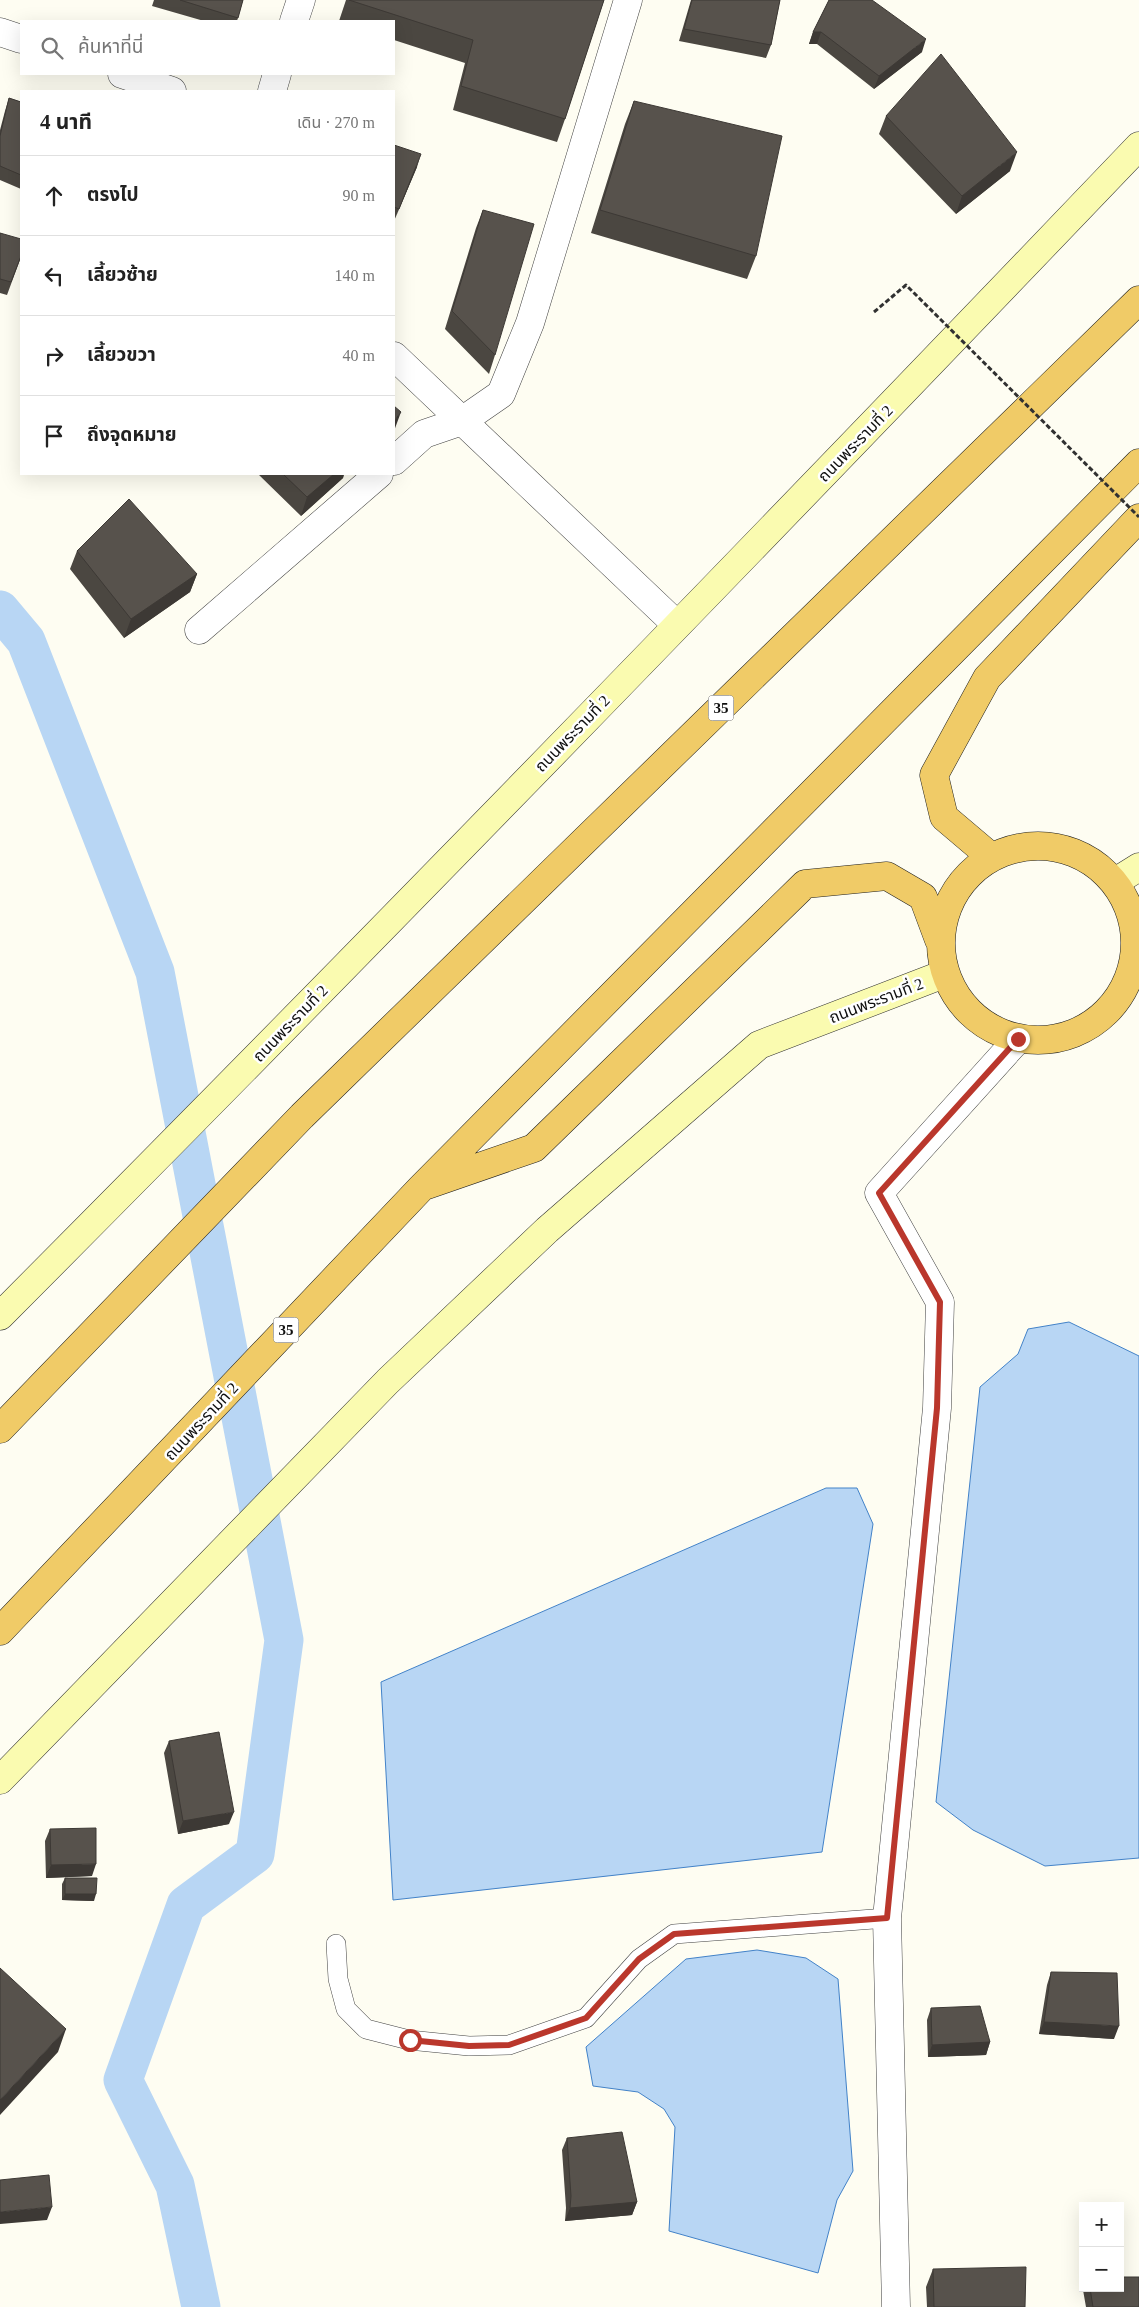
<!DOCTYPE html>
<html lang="th">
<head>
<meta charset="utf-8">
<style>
	body { margin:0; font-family:"Times New Roman","Noto Sans Thai",serif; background:#f2f2f2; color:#222 }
	.controls { position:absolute; right:15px; bottom:15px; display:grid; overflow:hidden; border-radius:0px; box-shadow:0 5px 20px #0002 }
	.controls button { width:45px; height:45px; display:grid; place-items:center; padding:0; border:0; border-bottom:1px solid #e0e0e0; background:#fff; color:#222; font:25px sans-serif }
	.stop { position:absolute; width:15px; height:15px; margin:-11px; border:4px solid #ba372c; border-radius:50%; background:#fff }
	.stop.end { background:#ba372c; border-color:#fff; box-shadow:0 1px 5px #0008 }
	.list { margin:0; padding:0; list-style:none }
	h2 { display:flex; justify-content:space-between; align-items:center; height:65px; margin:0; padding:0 20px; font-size:21px }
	h2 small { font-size:16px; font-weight:400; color:#767676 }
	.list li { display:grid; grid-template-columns:32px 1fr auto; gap:15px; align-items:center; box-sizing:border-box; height:80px; padding:0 20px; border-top:1px solid #e0e0e0 }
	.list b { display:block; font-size:19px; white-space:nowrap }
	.list em { font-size:16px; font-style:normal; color:#767676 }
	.icon { flex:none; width:28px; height:28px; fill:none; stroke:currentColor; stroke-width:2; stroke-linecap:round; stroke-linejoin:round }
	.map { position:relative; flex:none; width:1139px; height:2307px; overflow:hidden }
	.search { position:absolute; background:#fff; box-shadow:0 5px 20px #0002; left:20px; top:20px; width:375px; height:55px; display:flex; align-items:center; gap:12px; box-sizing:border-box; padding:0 18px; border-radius:0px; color:#767676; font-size:19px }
	.panel { position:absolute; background:#fff; box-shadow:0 5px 20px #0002; left:20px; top:90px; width:375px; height:385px; border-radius:0px }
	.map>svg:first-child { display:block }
</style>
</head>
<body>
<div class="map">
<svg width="1139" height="2307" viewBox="0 0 1139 2307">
	<rect width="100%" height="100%" fill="#fefdf2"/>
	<path fill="#b8d6f4" stroke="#4282c8" d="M1069,1322L1139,1356V1858L1045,1866L973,1830L936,1802L980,1387L1018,1354L1028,1329Z
		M826,1488H857L873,1524L822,1852L393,1900L381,1682Z
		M757,1950L806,1958L838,1979L853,2171L837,2200L818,2273L669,2231L675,2127L664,2109L638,2092L593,2086L586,2047L686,1959Z"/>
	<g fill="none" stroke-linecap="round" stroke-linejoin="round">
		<path stroke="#b8d6f4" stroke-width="39" d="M0,610L26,641L155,972L284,1640L255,1854L186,1905L123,2080L175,2185L201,2307"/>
		<defs>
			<path id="service" d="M336,1944L338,1979L346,2009L366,2029L409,2040L469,2046L509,2045L586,2018L639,1959L674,1934L887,1918"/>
			<path id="minor" d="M294,21L301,0
				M0,32L21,39
				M122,74L172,91
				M272,91L277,74
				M394,356L676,624
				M394,461L424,434L462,421L501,394L530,323L628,0
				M199,630L379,474"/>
			<path id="tertiary" d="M896,2307L887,1918L937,1408L940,1302L879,1193L1018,1039"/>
			<path id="secondary" d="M1115,882L1139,867
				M0,1316C384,930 763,539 1139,146
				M0,1780L388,1381L547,1230L759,1045L944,974"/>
			<path id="trunk" d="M941 943a97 97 0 1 1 194 0a97 97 0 1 1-194 0Z
				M990,856L944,817L934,775L987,678L1139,518
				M427,1185L534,1148L805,884L887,876L923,897L939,940
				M0,1429L302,1116L1139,300
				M0,1631L421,1188L1139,463"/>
		</defs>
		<use href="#service" stroke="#424242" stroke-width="20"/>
		<use href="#minor" stroke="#424242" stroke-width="29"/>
		<use href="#tertiary" stroke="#424242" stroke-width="29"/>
		<use href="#secondary" stroke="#313131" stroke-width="29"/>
		<use href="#trunk" stroke="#202020" stroke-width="29"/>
		<use href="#service" stroke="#fff" stroke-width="19"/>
		<use href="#minor" stroke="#fff" stroke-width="28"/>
		<use href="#tertiary" stroke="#fff" stroke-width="28"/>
		<use href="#secondary" stroke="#fafbb0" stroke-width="28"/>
		<use href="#trunk" stroke="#f0cb67" stroke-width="28"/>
		<path stroke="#313131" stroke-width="3" stroke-dasharray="5 2.5" stroke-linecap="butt" d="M874,312L906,285L1139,517"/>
	</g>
	<path fill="#4b4741" d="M154,0H243L237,21H204L152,6Z
		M346,0H604L565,119L557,142L453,110L465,63L394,40V21H339Z
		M691,0H780L771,45L766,58L679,41Z
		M829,0L922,52L874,89L817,44H809L813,32Z
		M9,98L21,102V189L0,180V130L5,111Z
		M634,101L756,256L747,279L591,233L625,124Z
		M886,116L1010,171L956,214L879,134Z
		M394,145L417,167L394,221Z
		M483,210L495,355L489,374L445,329L476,228Z
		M0,233L21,257L7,295L0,293Z
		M258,474H344L343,478L301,516Z
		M77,551L197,574L190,592L124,638L70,569Z
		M169,1741L229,1824L178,1834L164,1753Z
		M50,1829L92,1876L46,1878L45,1841Z
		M65,1878L94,1901L62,1900V1884Z
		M1051,1972L1114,2039L1039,2034L1047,1985Z
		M931,2008L990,2042L986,2055L928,2057L927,2020Z
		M567,2138L637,2202L632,2215L565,2221L566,2208L562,2150Z
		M933,2269L1025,2307H927L926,2287Z
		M1084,2288H1090L1139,2307H1086L1083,2290Z"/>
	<path fill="#3d3935" d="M813,32H821L817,44H809Z
		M926,39L922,52L874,89L879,76Z
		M1017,152L1010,171L956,214L962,196Z
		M421,154L417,167L394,221L399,209Z
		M401,412L394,431V421Z
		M334,474H344L343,478L301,516L307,497Z
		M197,574L190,592L124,638L131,619Z
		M234,1812L229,1824L178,1834L183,1821Z
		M96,1864L92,1876L46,1878L51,1865Z
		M65,1894H96L94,1901L62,1900Z
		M1044,2022L1119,2026L1114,2039L1039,2034Z
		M66,2029L58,2052L0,2115V2100Z
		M990,2042L986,2055L928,2057L932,2045Z
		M637,2202L632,2215L565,2221L570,2208Z
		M52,2207L47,2220L0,2224V2212Z"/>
	<path fill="#57524c" stroke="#3d3935" d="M180,0H243L238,18Z
		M349,0H604L565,119L461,86L473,40Z
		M692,0H780L771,45L684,29Z
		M829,0H872L926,39L879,76L821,32H813Z
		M941,54L1017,152L962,196L886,116Z
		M9,98L21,102V175L0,166V136Z
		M634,101L782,136L756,256L600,210Z
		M394,145L421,154L399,209L394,207Z
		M483,210L534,224L495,355L452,311Z
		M0,233L21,239V256L11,282L0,279Z
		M394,406L401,412L394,421Z
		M283,474H334L307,497Z
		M129,499L197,574L131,619L77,551Z
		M219,1732L234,1812L183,1821L169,1741Z
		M96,1828V1864L51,1865L50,1829Z
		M65,1878H97L96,1894H65Z
		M0,1968L66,2029L0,2100Z
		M1051,1972L1117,1973L1119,2026L1044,2022Z
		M980,2006L990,2042L932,2045L931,2008Z
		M622,2132L637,2202L570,2208L571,2196L567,2138Z
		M49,2175L52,2207L0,2212V2180Z
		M1026,2267L1025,2307H934L933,2269Z
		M1120,2277H1139V2307H1093L1090,2288H1120Z"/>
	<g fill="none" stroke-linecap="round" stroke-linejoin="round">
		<path stroke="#ba372c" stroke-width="6" d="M410,2040L469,2046L509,2045L586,2018L639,1959L674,1934L887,1918L937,1408L940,1302L879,1193L1018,1039"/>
	</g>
	<g text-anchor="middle" stroke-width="5" stroke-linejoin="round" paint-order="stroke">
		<g fill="#fff" stroke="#575757" stroke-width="1">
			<rect x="708.5" y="695.5" width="25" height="25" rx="4"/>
			<rect x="273.5" y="1317.5" width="25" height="25" rx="4"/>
		</g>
		<g font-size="15" font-weight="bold" fill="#0f0f0f">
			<text x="721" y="713">35</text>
			<text x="286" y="1335">35</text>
		</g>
		<g font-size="16" fill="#0f0f0f" stroke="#fff">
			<text transform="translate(855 443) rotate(-46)" y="6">ถนนพระรามที่ 2</text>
			<text transform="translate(572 733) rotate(-46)" y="6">ถนนพระรามที่ 2</text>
			<text transform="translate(876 1000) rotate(-21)" y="6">ถนนพระรามที่ 2</text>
			<text transform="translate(290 1023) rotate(-46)" y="6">ถนนพระรามที่ 2</text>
			<text transform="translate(201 1421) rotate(-47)" y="6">ถนนพระรามที่ 2</text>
		</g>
	</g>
</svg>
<div class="controls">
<button>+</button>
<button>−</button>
</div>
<div class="stop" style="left:410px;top:2040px"></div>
<div class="stop end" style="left:1018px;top:1039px"></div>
<div class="search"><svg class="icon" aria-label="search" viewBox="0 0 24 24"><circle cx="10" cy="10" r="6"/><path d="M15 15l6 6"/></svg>ค้นหาที่นี่</div>
<section class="panel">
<h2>4 นาที<small>เดิน · 270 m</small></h2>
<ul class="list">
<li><svg class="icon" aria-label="ahead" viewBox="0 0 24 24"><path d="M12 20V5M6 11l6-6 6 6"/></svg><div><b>ตรงไป</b></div><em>90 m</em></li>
<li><svg class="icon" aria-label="left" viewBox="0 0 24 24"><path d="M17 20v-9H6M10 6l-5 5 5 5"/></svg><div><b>เลี้ยวซ้าย</b></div><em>140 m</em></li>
<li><svg class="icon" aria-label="right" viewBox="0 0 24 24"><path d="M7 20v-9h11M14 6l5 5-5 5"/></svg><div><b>เลี้ยวขวา</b></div><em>40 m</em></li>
<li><svg class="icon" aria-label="arrive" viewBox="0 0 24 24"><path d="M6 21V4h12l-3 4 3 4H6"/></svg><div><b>ถึงจุดหมาย</b></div></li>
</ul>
</section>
</div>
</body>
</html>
